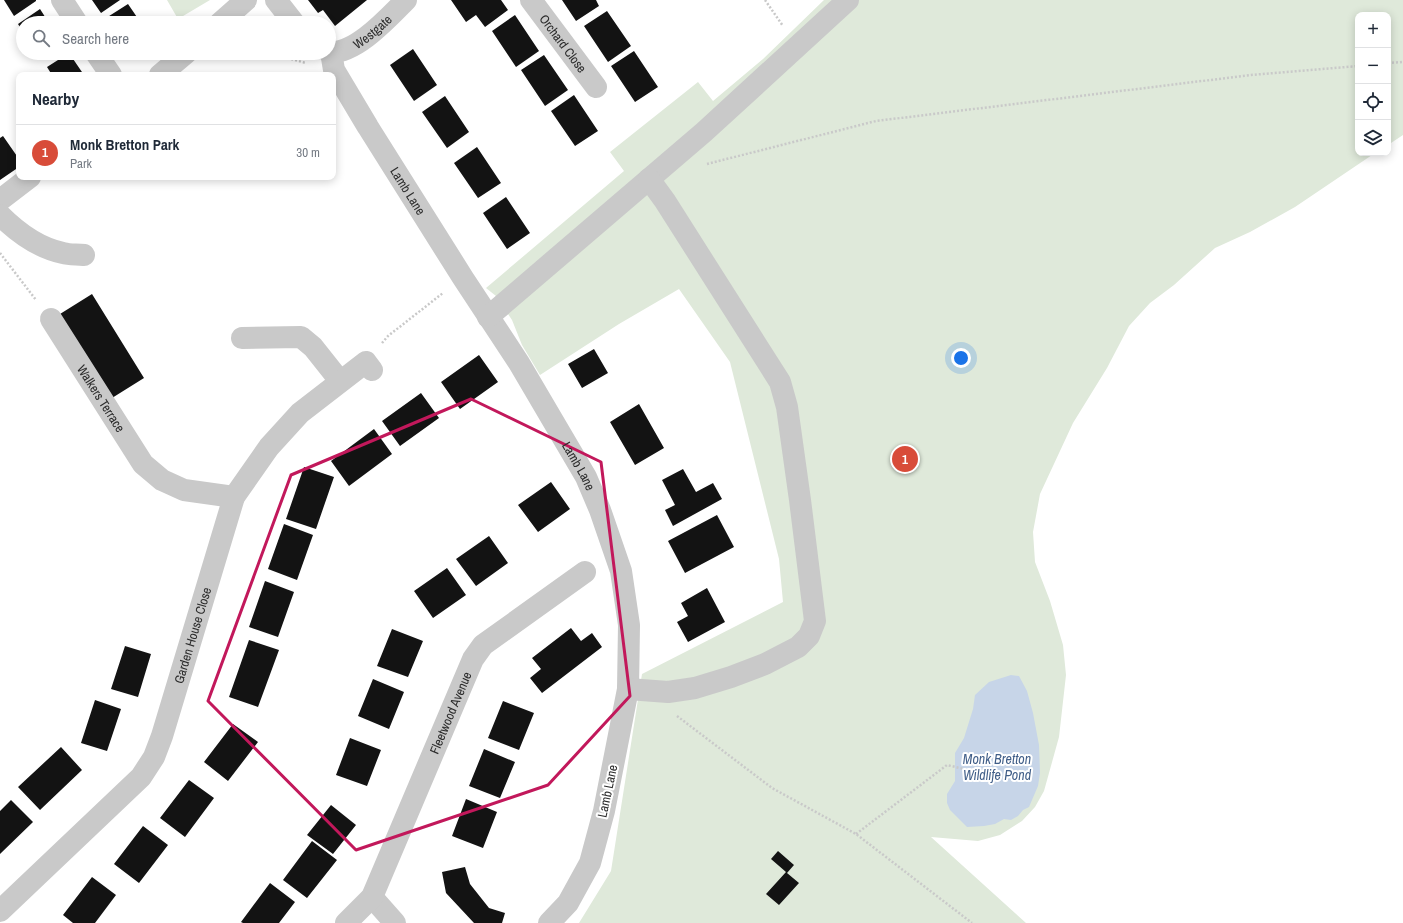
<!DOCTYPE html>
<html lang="en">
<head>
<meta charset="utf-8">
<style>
	body { margin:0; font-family:"Archivo Narrow",sans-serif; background:#f6f6f7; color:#1f2937 }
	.controls { position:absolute; right:12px; top:12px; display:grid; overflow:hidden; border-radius:8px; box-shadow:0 2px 10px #0003 }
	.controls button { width:36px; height:36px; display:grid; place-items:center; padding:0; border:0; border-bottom:1px solid #e0e1e3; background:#fff; color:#1f2937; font:20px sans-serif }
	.you { position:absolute; left:961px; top:358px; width:14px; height:14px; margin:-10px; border:3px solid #fff; border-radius:50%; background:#1a73e8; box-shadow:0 0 0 6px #1a73e833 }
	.badge { display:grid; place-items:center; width:26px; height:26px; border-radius:50%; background:#d84c39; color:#fff; font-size:13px; font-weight:700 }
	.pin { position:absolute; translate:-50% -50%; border:2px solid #fff; box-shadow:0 1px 4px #0006 }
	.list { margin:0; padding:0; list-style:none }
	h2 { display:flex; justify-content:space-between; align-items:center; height:52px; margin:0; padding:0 16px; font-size:17px }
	h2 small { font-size:13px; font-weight:400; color:#747a83 }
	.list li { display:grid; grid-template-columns:26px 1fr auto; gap:12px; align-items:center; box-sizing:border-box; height:56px; padding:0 16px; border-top:1px solid #e0e1e3 }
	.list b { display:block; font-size:15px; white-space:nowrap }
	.list p { margin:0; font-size:13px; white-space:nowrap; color:#747a83 }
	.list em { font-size:13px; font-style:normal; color:#747a83 }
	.icon { flex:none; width:22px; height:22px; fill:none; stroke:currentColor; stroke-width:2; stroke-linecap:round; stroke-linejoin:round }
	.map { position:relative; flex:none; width:1403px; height:923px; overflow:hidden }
	.search { position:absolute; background:#fff; box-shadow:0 2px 10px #0003; left:16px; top:16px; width:320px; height:44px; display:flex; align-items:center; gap:10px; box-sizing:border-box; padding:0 14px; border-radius:22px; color:#747a83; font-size:15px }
	.panel { position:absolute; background:#fff; box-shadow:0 2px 10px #0003; left:16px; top:72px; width:320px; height:108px; border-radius:8px }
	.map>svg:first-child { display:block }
</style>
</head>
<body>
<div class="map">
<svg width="1403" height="923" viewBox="0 0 1403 923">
	<rect width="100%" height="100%" fill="#fff"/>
	<path fill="#dfe9da" d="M167,0H210L178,19Z
		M824,0H1403V135L1388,145V15H1358V153H1375L1295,207L1250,232L1215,248L1174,285L1150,303L1129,326L1107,368L1073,423L1040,494L1033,532L1035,562L1050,601L1063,645L1066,675L1059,737L1044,791L1035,807L1022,821L1000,835L978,841L931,837L1026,923H579L611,871L642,674L783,602L779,559L730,362L679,289L619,324L540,375L522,345L512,320L496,296L486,288L624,171L610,152L698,82L713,101L763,59Z"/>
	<path fill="#c7d5e8" d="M1011,675L1019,676L1027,691L1033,713L1039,745L1040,773L1038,786L1029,807L1023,810L1018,816L1011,820L1004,819L995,824L984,826L967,827L950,810L947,803V794L955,781V753L964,738L973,709L975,695L989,682Z"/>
	<path fill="#131313" d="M4,0H36V1L14,16Z
		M92,0H120L101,13Z
		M308,0H367L335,26L323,10L318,13Z
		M451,0H501L508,10L485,27L476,15L466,22Z
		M562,0H596L599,6L576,21Z
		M128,4L141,23H109L106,18Z
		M40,9L49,23H23V32L18,24Z
		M607,11L631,46L608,62L584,26Z
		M515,15L539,51L516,67L492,31Z
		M413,49L437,85L414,101L390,65Z
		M634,51L658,87L635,102L611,66Z
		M37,53H48L41,58Z
		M69,53L84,75H52L47,67Z
		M544,55L568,90L545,106L521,70Z
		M574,95L598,131L575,146L551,111Z
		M445,96L469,132L447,148L422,112Z
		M3,136L19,159V167L0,180V138Z
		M477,147L501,183L478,198L454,163Z
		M506,197L530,233L507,249L483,213Z
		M92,294L144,378L112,398L60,314Z
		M594,349L608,373L582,388L568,364Z
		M479,355L498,382L460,409L441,382Z
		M421,393L439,418L400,446L382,421Z
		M639,404L664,448L635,465L610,422Z
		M374,429L392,454L349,486L331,461Z
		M304,467L334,477L316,529L286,519Z
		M683,469L696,492L713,483L722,499L673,526L665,510L675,505L662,480Z
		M551,482L570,509L538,532L518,505Z
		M717,515L734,547L685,573L668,541Z
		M284,524L313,535L297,580L268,569Z
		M489,536L508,563L476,586L456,559Z
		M447,568L466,595L433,618L414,591Z
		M265,581L294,592L278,637L249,627Z
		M707,588L725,622L688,642L677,622L688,616L681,603Z
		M571,628L581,641L592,633L602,647L542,693L530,678L541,669L532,658Z
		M392,629L423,641L408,677L377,666Z
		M249,640L279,650L258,707L229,697Z
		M125,646L151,654L138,697L111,689Z
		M373,679L404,692L389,729L358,716Z
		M95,700L121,709L107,751L81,743Z
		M503,701L534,713L519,750L488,738Z
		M233,724L258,742L228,781L204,762Z
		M350,738L381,750L367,786L336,775Z
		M61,747L82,770L40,810L18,787Z
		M484,749L515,762L500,798L469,786Z
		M189,780L214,798L185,837L160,818Z
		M466,799L497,812L483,848L452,836Z
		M11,800L33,822L0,854V811Z
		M331,805L356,825L333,854L307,835Z
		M143,826L168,845L139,883L114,864Z
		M312,841L337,860L307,898L283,880Z
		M778,851L794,865L787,873L799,883L779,905L766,894L786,872L771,859Z
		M465,867L470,884L489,908L505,913L502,923H474L446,893L442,872Z
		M92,877L116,895L95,923H73L63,915Z
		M270,883L295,902L279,923H243L241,922Z"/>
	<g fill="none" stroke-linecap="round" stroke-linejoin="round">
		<path stroke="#c9c9c9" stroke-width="2.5" stroke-dasharray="2 2" stroke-linecap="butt" d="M765,0L783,26
			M268,53L306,63
			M1388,63L1403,62
			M707,164L876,121L1251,75L1358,66
			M0,253L36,300
			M382,343L388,336L443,293
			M677,716L772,788L856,834L972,923
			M856,834L947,765L964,769"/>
		<g stroke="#c9c9c9" stroke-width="22">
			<path d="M62,0L77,23"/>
			<path d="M276,0L294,23"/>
			<path id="s1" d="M531,0L596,87"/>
			<path d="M220,23L246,0"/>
			<path id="s2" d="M329,52C355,55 389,17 406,0"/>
			<path id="s3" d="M331,52L334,70L368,127L463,278L519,363L586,477L600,510L621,571L629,625L628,689L604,811L590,863L568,903L549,923"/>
			<path d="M96,53L111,75"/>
			<path d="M160,75L186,53"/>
			<path d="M0,200L30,177"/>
			<path d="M0,215C17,232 39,248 63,253C70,255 77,254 84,255"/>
			<path d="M488,317L704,132L848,0"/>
			<path id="s4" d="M51,319L143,464L162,480L184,490L234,497"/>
			<path d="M242,338L301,337L313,347L340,381"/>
			<path d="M628,689L668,692L695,688L731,677L765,664L798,647L809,636L815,621L800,500L787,407L780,382L665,201L649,179"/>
			<path d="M372,897L395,923"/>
			<path id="s5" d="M0,911L141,777L154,757L162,736L234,497L269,447L300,413L366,362L372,370"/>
			<path id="s6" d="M346,923L372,897L473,659L483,645L585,572"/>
		</g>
	</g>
	<path fill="none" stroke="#c2185b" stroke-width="3" stroke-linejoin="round" d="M471,399L601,462L630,696L548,785L356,850L208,701L291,475Z"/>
	<g text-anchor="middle" stroke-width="4" stroke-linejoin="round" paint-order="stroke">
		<g font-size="13" fill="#2c2c2c" stroke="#fff">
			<text dy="5" stroke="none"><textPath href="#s2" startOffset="49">Westgate</textPath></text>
			<text dy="5" stroke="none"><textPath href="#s1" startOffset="54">Orchard Close</textPath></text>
			<text dy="5" stroke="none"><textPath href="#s3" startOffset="160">Lamb Lane</textPath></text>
			<text dy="5" stroke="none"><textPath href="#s4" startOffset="94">Walkers Terrace</textPath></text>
			<text dy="5" stroke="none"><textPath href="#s3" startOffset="484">Lamb Lane</textPath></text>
			<text dy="5" stroke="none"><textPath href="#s5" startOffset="346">Garden House Close</textPath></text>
			<text dy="5" stroke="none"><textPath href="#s6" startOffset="237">Fleetwood Avenue</textPath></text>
			<text transform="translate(607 791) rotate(-78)" y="5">Lamb Lane</text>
		</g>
		<g font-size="14" font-style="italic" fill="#405e88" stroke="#fff">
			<text x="997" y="764">Monk Bretton<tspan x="997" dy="16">Wildlife Pond</tspan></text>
		</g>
	</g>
</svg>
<div class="controls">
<button>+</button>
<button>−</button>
<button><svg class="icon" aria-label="locate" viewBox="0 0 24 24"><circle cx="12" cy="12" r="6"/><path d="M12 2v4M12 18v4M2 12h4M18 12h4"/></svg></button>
<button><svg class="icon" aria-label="layers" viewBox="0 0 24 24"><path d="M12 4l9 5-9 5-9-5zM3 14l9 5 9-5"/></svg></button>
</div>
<div class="you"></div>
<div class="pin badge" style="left:905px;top:459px">1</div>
<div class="search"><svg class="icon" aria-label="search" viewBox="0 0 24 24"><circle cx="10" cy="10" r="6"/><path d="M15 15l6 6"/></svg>Search here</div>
<section class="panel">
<h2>Nearby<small></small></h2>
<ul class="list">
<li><span class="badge">1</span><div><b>Monk Bretton Park</b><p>Park</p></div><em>30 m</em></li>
</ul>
</section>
</div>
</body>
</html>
